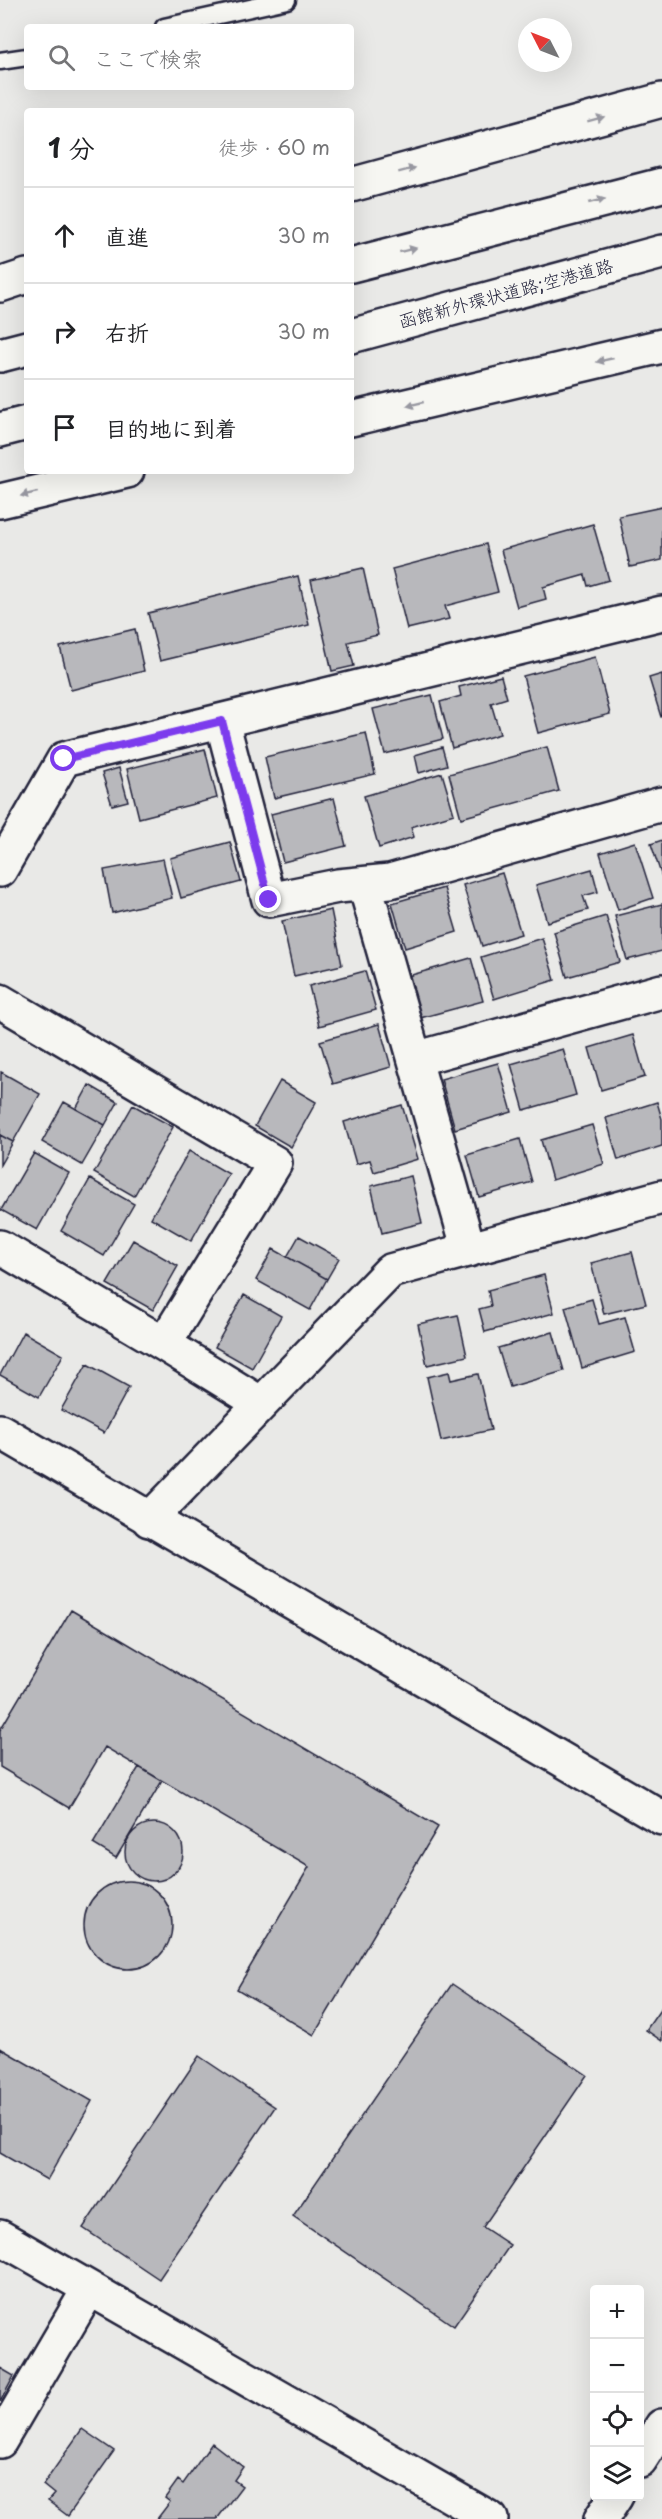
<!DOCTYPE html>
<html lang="ja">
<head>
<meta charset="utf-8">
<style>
	body { margin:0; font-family:"Playpen Sans","Klee One",sans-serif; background:#f6f6f6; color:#202124 }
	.controls { position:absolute; right:18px; bottom:18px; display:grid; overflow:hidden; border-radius:6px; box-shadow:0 6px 24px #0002 }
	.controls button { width:54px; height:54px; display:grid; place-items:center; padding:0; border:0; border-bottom:2px solid #e0e0e0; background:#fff; color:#202124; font:30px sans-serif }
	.compass { position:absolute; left:518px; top:18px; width:54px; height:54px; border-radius:50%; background:#fff; box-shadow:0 6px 24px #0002; rotate:312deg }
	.stop { position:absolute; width:18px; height:18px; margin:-14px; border:4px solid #7c3aed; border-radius:50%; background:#fff }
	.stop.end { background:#7c3aed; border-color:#fff; box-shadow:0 2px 6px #0008 }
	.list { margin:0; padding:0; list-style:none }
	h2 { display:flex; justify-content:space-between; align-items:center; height:78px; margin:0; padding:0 24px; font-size:26px }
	h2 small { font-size:20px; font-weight:400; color:#757577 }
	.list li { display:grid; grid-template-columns:39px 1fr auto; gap:18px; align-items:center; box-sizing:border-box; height:96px; padding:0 24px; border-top:2px solid #e0e0e0 }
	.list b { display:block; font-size:22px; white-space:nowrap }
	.list em { font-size:20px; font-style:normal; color:#757577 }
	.icon { flex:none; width:33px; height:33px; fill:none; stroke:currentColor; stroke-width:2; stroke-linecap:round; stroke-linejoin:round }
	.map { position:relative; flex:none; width:662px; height:2519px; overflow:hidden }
	.search { position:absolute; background:#fff; box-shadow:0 6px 24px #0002; left:24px; top:24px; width:330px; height:66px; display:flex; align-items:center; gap:15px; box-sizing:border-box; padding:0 21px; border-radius:6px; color:#757577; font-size:22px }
	.panel { position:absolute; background:#fff; box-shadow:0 6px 24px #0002; left:24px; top:108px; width:330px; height:366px; border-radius:6px }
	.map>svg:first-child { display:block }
</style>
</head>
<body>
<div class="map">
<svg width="662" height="2519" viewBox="0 0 662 2519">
	<rect width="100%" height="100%" fill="#e9e9e7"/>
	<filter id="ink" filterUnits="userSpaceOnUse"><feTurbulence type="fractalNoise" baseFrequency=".0167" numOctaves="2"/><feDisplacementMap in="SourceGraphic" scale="12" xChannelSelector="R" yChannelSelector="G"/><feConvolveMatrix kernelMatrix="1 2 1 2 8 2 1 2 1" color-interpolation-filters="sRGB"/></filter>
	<g filter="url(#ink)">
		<path fill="#b8b8bc" stroke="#22223b" stroke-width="1.5" d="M662,507V560L630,567L619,516Z
			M593,524L609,580L588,586L585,575L543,587L546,599L517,607L501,550Z
			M486,544L498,592L445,606L449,619L407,629L392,569Z
			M363,568L378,635L348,642L354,666L332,671L311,580Z
			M298,576L309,625L160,661L148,613Z
			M135,629L144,671L71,690L60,647Z
			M595,657L610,714L538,733L523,676Z
			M662,674V717H661L649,678Z
			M501,676L507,698L491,703L500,734L452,748L440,702L461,696L459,687Z
			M432,695L443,739L385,754L373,709Z
			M366,733L375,774L274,798L265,757Z
			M442,747L447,765L419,773L415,755Z
			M547,747L559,791L461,818L449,774Z
			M205,749L217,798L139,818L127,769Z
			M119,768L128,801L112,805L102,773Z
			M442,773L454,814L411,827L414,837L379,848L364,796Z
			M334,798L346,846L283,862L271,814Z
			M662,840V877L651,844Z
			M230,842L241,882L181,898L170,858Z
			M635,842L653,898L618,910L600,853Z
			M163,859L172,898L112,913L104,870Z
			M592,869L598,892L583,896L588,910L547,922L536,885Z
			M502,873L521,934L482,946L463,885Z
			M444,888L457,932L405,948L392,903Z
			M662,904V951L627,960L615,916Z
			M331,910L342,965L294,976L282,921Z
			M606,916L620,962L567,977L554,932Z
			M542,938L555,980L494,999L481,957Z
			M471,958L483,1001L420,1018L408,976Z
			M365,971L376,1010L319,1026L309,986Z
			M379,1024L391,1067L333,1084L320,1041Z
			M633,1035L645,1077L601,1090L589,1048Z
			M563,1049L576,1095L524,1110L511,1064Z
			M498,1063L512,1112L455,1129L441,1079Z
			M1,1072L40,1094L13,1142L0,1135Z
			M280,1081L316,1102L291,1147L255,1126Z
			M89,1085L118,1102L105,1125L76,1109Z
			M64,1102L105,1125L82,1165L42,1142Z
			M657,1102L662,1119V1146L618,1160L606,1118Z
			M133,1105L173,1127L134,1196L94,1173Z
			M402,1105L418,1159L374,1172L370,1160L356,1164L344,1122Z
			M592,1125L604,1164L552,1180L541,1140Z
			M0,1135L13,1142L0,1165Z
			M520,1139L532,1182L479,1197L467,1155Z
			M189,1151L229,1174L191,1241L151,1218Z
			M34,1153L69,1173L37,1230L1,1210Z
			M411,1176L422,1223L382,1233L371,1186Z
			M90,1179L134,1204L104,1256L61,1231Z
			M299,1236L339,1258L327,1279L287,1257Z
			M133,1240L178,1266L153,1310L107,1284Z
			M273,1249L327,1279L310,1310L256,1280Z
			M632,1252L646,1304L604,1314L591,1263Z
			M544,1275L554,1313L485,1332L479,1309L491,1306L488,1290Z
			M244,1295L281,1316L252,1368L215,1347Z
			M592,1299L599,1324L625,1317L635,1352L582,1368L565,1307Z
			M458,1315L467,1356L427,1365L418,1324Z
			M23,1332L63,1355L39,1397L0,1375Z
			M553,1332L564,1371L510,1387L498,1348Z
			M87,1364L129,1387L104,1433L61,1410Z
			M449,1372L451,1380L478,1374L491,1430L441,1441L427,1377Z
			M71,1610L438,1827L314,2035L237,1989L309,1867L105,1747L69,1808L0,1767V1730Z
			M139,1767L162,1781L116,1858L93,1844Z
			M125 1852a29 29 0 1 1 58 0a29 29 0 1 1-58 0Z
			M84 1925a44 44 0 1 1 88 0a44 44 0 1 1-88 0Z
			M452,1984L587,2075L483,2227L510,2245L454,2326L293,2216Z
			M662,2007V2041L646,2030Z
			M0,2048L92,2101L47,2180L0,2153Z
			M199,2056L275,2107L159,2279L83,2228Z
			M0,2368L14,2376L0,2402Z
			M82,2429L114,2451L68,2516L48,2501L54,2494L43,2485Z
			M212,2443L243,2467L234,2480L242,2486L217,2519H157L170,2502L165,2498L178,2480L183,2484Z"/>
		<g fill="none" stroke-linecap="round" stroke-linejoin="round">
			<defs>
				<path id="lane" d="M164,27L287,0
					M0,61L27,57"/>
				<path id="street" d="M222,721L269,900L338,886L390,881L662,804
					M0,870L64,759L662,613
					M365,885L469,1250
					M0,1001L275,1163L164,1344
					M415,1059L662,991
					M0,1247L164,1344L260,1403
					M149,1520L390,1271L662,1197
					M0,2237L491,2519
					M0,2441L89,2289"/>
				<path id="secondary" d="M0,1431L662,1818
					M640,2460L662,2426
					M601,2519L616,2496"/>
				<path id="highway" d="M351,185L662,100
					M351,265L662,185
					M0,285L27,276
					M351,336L662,252
					M0,355L27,348
					M351,419L662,346
					M0,430L27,423
					M0,501L127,471"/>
			</defs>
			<use href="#lane" stroke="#22223b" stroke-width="21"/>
			<use href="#street" stroke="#22223b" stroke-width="38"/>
			<use href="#secondary" stroke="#22223b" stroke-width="38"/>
			<use href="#highway" stroke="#22223b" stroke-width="38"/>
			<use href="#lane" stroke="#f6f6f2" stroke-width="16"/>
			<use href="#street" stroke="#f6f6f2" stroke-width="33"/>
			<use href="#secondary" stroke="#f6f6f2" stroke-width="33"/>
			<use href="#highway" stroke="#f6f6f2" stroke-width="33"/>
		</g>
		<defs><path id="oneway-solid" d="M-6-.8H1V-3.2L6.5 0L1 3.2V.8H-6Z" transform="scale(1.5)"/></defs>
		<g fill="#9797a0">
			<use href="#oneway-solid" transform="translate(596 119) rotate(-15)"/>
			<use href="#oneway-solid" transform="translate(407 170) rotate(-15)"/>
			<use href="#oneway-solid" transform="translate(597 201) rotate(-14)"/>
			<use href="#oneway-solid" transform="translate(408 250) rotate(-14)"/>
			<use href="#oneway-solid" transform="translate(605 360) rotate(167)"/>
			<use href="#oneway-solid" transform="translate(415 404) rotate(167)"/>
			<use href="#oneway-solid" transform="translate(29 494) rotate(167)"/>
		</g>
	</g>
	<g fill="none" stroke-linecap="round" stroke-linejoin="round" filter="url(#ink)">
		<path stroke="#7c3aed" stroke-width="8" d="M64,759L222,721L269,900"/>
	</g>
	<g text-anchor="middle" stroke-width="4.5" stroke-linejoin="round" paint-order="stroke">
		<g font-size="18" fill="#22223b" stroke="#f6f6f2">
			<text transform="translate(506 294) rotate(-15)" y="6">函館新外環状道路;空港道路</text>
		</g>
	</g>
</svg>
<div class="controls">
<button>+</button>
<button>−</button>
<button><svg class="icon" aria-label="locate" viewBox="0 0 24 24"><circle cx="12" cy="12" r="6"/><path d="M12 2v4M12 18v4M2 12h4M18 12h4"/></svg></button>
<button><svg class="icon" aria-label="layers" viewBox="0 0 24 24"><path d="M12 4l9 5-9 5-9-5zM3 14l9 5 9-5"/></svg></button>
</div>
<svg class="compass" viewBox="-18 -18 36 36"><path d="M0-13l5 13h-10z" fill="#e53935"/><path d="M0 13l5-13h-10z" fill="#757577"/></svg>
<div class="stop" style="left:64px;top:759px"></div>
<div class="stop end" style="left:269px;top:900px"></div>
<div class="search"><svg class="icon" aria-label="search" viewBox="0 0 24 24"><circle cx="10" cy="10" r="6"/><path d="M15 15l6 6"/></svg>ここで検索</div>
<section class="panel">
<h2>1 分<small>徒歩 · 60 m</small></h2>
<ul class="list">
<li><svg class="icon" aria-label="ahead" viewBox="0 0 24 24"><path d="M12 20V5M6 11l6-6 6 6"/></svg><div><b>直進</b></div><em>30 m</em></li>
<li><svg class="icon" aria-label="right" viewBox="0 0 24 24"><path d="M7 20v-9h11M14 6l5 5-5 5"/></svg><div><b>右折</b></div><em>30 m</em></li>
<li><svg class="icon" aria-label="arrive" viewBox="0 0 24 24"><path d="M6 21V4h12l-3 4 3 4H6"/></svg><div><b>目的地に到着</b></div></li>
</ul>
</section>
</div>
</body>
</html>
